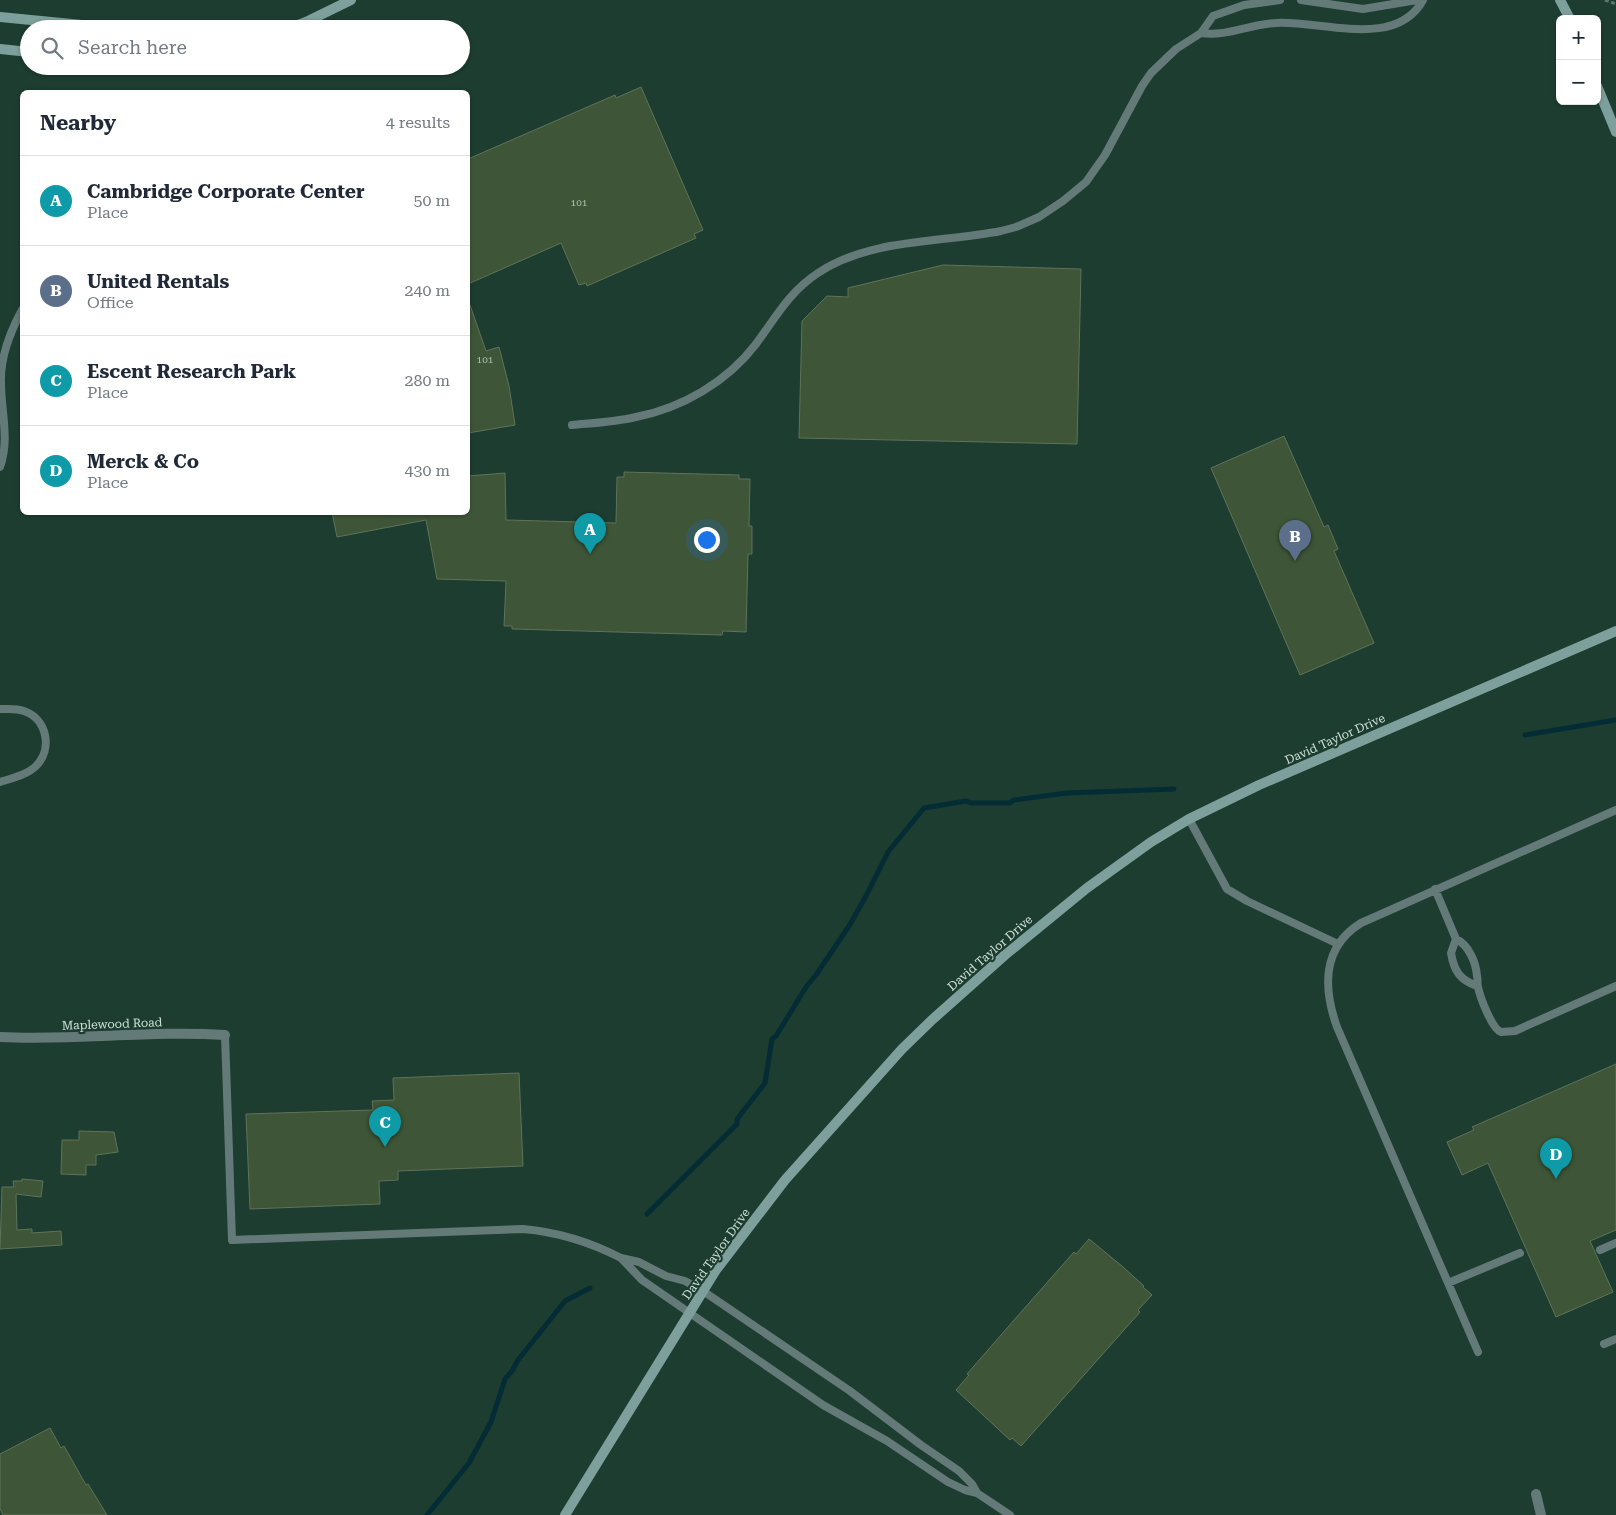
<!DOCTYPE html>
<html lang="en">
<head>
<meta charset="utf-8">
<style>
	body { margin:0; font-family:"Roboto Serif",serif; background:#f2f2f3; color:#1f2937 }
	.controls { position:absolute; right:15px; top:15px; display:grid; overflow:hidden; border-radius:8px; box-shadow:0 1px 4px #0004 }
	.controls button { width:45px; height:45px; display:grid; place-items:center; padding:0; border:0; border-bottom:1px solid #e0e1e3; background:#fff; color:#1f2937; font:25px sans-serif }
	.you { position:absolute; left:706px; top:539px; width:18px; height:18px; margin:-12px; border:4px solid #fff; border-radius:50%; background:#1a73e8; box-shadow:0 0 0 8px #1a73e833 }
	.badge { display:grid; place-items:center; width:32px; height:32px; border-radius:50%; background:#b45309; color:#fff; font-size:16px; font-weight:700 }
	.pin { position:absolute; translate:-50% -41px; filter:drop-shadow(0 1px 2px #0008) }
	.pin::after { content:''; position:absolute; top:26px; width:18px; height:15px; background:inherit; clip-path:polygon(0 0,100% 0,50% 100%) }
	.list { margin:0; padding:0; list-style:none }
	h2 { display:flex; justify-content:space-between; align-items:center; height:65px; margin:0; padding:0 20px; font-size:21px }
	h2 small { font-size:16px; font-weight:400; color:#747a83 }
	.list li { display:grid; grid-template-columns:32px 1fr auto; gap:15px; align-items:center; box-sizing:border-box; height:90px; padding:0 20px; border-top:1px solid #e0e1e3 }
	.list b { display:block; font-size:19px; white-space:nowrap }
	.list p { margin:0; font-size:16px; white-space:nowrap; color:#747a83 }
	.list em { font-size:16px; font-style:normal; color:#747a83 }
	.icon { flex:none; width:28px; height:28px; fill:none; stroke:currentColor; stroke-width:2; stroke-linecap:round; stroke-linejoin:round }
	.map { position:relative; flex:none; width:1616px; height:1515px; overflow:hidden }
	.search { position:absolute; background:#fff; box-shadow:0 1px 4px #0004; left:20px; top:20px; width:450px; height:55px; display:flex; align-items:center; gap:12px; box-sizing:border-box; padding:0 18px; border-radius:28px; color:#747a83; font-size:19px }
	.panel { position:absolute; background:#fff; box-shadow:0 1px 4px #0004; left:20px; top:90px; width:450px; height:425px; border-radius:8px }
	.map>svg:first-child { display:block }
</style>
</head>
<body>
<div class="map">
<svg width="1616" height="1515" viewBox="0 0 1616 1515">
	<rect width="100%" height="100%" fill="#1d3d30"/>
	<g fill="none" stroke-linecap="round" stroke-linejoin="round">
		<path stroke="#042c35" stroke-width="5" d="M1525,735L1616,720
			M647,1214L737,1124V1119L765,1083L772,1039L776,1036L806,987L816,975L849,926L866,896L888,852L924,808L966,801L971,803H1010L1014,800L1067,793L1174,789
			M427,1515L469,1463L491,1422L505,1379L512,1371L518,1360L565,1301L590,1288"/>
	</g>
	<path fill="#3e5537" stroke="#5f735a" d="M641,87L703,230L694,234L696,238L587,286L586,283L579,285L561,243L468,284V159L615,95L616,98Z
		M943,265L1081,269L1077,444L799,438L802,321L827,296L848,297V288Z
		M468,305H470L486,351L499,347L509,386L515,425L468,433Z
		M1284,436L1324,527L1328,525L1338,549L1334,551L1374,643L1300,675L1211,468Z
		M624,472L739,475V479H750L749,526H752V554H748L746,632L723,631L722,635L512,629V626H504L506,581L437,579L426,520L337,537L332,512H468V476L505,473L506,520L616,523L617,477H624Z
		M1616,1064V1230L1590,1241L1613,1292L1556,1317L1488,1163L1462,1175L1447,1142L1474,1130L1472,1127Z
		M519,1073L523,1166L398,1171V1180L379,1181L380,1204L250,1209L246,1114L373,1110L372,1101L394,1100L393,1078Z
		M79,1131L114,1132L118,1152L96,1155V1165H86V1175L61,1174L62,1140H79Z
		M22,1179L43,1181L41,1197L16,1194L17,1230L32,1229V1233L61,1231L62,1245L0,1249L2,1187H14L13,1181H22Z
		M1089,1239L1122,1266L1144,1286L1143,1287L1152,1295L1138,1310L1140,1312L1021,1446L1012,1438L1010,1440L956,1390L969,1375L967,1374L1022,1311L1074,1252L1076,1254Z
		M50,1428L61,1448L64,1446L86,1485L88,1484L107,1515H3L0,1509V1454Z"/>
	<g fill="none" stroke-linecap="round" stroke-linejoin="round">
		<path stroke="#5c776b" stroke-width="3" stroke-dasharray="4 2.5" stroke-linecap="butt" d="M1605,0L1616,4"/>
		<path stroke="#647a78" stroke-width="8" d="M1301,0L1363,9L1417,0
			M1201,33C1227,37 1250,24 1276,23C1320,20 1396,50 1423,0
			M572,425C593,423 615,422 636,417C682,408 727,382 756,344C776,317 789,292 818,273C870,238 942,243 1001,231L1016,227L1039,217L1063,201L1086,182L1105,155L1142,86L1151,73L1176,49L1201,33L1213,16L1244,5L1280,0
			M0,467C10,439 1,412 1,383C0,357 10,332 22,310
			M0,709C8,709 16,708 24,711C47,719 53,749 36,766C27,775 12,778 0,782
			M1189,819L1227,889L1247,901L1338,944
			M1435,889L1456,939
			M1477,986C1460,980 1454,971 1451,953L1456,939C1469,945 1476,963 1477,976C1478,980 1477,984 1478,987C1480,997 1492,1029 1501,1032L1515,1031L1616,986
			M225,1035L232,1240L523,1229C558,1232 590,1242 621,1258
			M1600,1250L1616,1243
			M621,1258L639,1262L666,1276L685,1281L703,1291L850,1391L921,1445L959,1471L972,1484L977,1493L965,1490L948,1482L887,1441L823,1405L642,1280Z
			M1448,1283L1520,1253
			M1604,1344L1616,1339
			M1478,1352L1337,1027C1323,988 1322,947 1361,923L1616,810
			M977,1493L1010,1515"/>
		<path stroke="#647a78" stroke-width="10" d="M0,1037C75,1041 150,1030 225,1035
			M1536,1494L1541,1515"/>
		<path stroke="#7da09d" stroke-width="10" d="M1560,0L1570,19
			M0,17L123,29
			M288,29L306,22L351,0
			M0,49L29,52
			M1597,86L1616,132
			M565,1515L716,1270L785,1180L902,1049L933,1019L1005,955L1087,888L1151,842L1189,819L1259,785L1616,631"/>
	</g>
	<g text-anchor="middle" stroke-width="4.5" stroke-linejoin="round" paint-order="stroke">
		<g font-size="10" fill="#abbeb0">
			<text x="579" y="206">101</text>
			<text x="485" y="363">101</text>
		</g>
		<g font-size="12" fill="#cfe1d9" stroke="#1d3d30">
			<text transform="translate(1335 739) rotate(-24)" y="4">David Taylor Drive</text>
			<text transform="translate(990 953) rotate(-41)" y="4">David Taylor Drive</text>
			<text transform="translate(112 1024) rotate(-2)" y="4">Maplewood Road</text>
			<text transform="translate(716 1254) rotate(-55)" y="4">David Taylor Drive</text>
		</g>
	</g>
</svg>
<div class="controls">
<button>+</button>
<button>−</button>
</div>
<div class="you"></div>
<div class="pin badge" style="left:590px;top:554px;background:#0f9aa8">A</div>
<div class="pin badge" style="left:1295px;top:561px;background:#5c6f8a">B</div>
<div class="pin badge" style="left:385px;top:1147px;background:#0f9aa8">C</div>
<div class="pin badge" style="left:1556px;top:1179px;background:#0f9aa8">D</div>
<div class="search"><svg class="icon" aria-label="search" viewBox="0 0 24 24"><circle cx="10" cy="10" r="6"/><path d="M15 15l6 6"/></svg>Search here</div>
<section class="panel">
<h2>Nearby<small>4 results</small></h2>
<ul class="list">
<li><span class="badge" style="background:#0f9aa8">A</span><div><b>Cambridge Corporate Center</b><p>Place</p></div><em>50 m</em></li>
<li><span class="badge" style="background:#5c6f8a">B</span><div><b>United Rentals</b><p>Office</p></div><em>240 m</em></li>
<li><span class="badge" style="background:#0f9aa8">C</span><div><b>Escent Research Park</b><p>Place</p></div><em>280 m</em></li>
<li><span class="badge" style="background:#0f9aa8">D</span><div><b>Merck &amp; Co</b><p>Place</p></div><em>430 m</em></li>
</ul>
</section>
</div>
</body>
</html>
